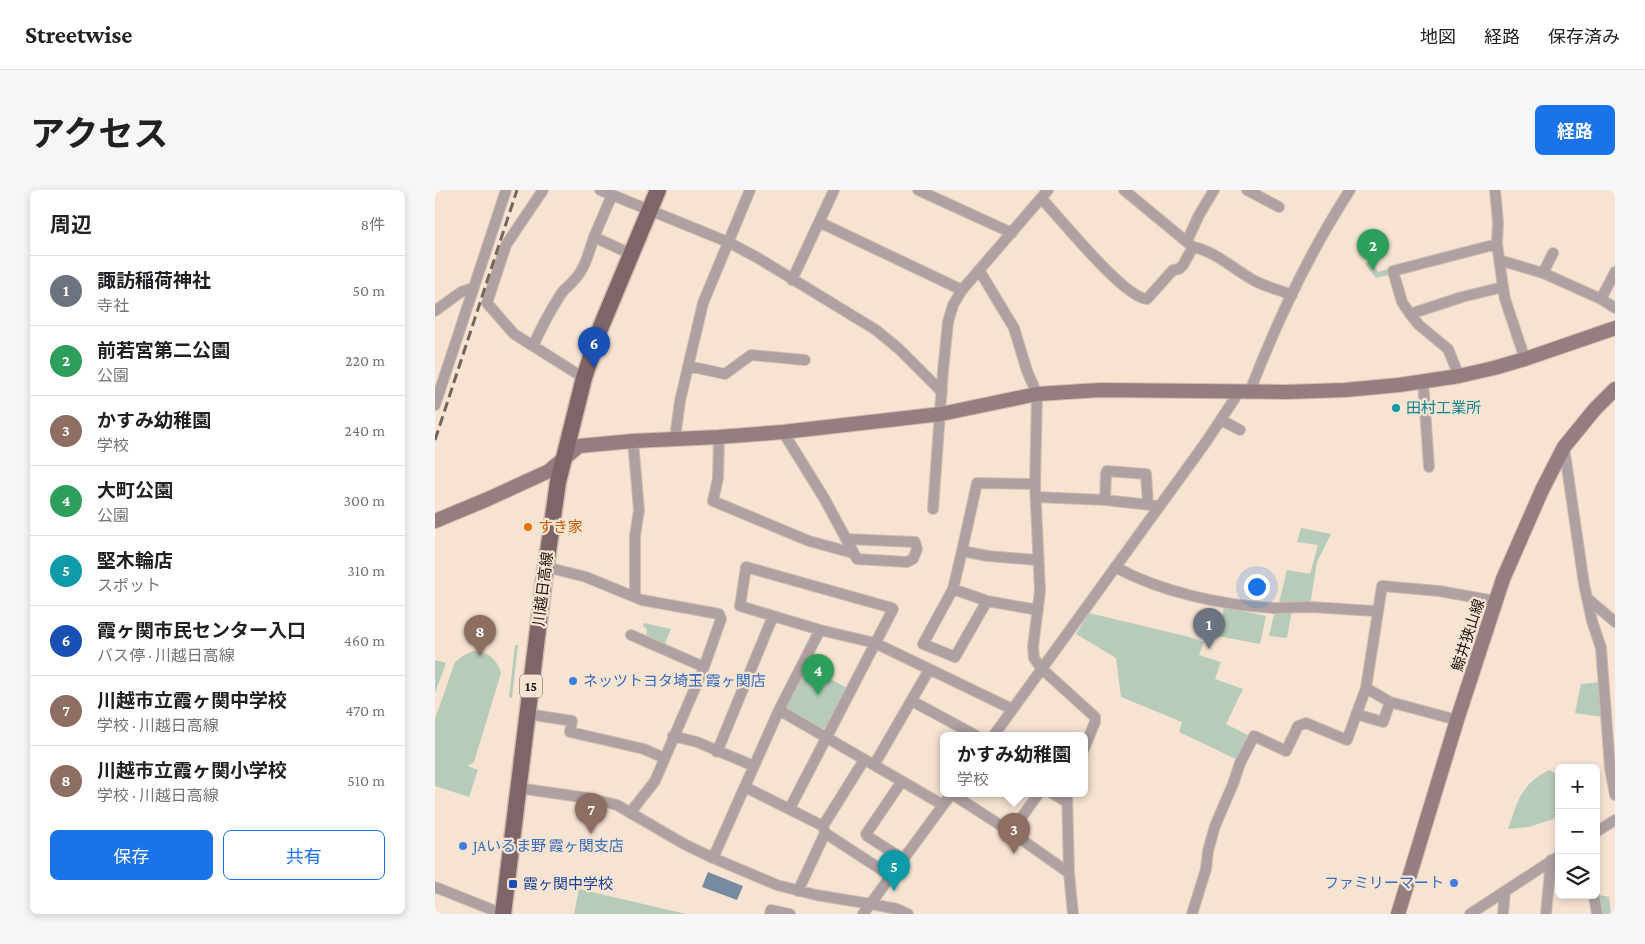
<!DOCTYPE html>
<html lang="ja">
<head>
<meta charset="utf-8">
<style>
	body { margin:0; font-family:"Crimson Pro","Noto Sans JP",serif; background:#f6f6f6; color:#202124 }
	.controls { position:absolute; right:15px; bottom:15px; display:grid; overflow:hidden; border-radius:8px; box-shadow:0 2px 8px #0003 }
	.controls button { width:45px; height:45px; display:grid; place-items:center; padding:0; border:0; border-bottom:1px solid #e0e0e0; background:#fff; color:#202124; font:25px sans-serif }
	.you { position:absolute; left:821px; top:396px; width:18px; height:18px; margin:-12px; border:4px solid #fff; border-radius:50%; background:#1a73e8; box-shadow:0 0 0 8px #1a73e833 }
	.badge { display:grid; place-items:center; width:32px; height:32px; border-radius:50%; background:#1a73e8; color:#fff; font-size:16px; font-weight:700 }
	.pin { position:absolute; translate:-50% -41px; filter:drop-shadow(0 1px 2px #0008) }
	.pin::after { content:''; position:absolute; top:26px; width:18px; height:15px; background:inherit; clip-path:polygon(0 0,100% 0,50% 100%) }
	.popup { position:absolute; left:505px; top:542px; width:148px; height:65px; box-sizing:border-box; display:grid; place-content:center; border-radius:8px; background:#fff; filter:drop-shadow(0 1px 4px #0005); font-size:16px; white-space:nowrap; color:#757577 }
	.popup b { font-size:19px; color:#202124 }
	.popup::after { content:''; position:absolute; left:50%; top:100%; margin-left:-10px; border:10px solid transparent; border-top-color:#fff }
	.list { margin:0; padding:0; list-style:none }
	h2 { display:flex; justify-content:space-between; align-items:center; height:65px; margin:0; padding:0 20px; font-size:21px }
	h2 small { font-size:16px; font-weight:400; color:#757577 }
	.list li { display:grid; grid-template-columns:32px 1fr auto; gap:15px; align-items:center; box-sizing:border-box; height:70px; padding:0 20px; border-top:1px solid #e0e0e0 }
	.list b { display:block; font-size:19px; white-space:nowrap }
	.list p { margin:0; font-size:16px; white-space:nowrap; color:#757577 }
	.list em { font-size:16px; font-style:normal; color:#757577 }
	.actions { display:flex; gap:10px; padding:15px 20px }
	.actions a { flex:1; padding:11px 0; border:1px solid #1a73e8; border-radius:8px; text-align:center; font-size:18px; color:#1a73e8 }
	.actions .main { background:#1a73e8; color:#fff }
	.icon { flex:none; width:28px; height:28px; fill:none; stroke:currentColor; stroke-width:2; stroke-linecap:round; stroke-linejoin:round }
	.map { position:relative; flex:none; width:1180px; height:724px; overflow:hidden; border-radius:8px }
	header { display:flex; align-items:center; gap:30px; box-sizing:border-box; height:70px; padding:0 25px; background:#fff; border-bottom:1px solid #e0e0e0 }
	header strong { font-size:24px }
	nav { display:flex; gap:28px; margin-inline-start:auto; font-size:18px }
	.intro { display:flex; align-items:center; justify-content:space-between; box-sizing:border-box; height:120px; padding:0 30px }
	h1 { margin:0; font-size:35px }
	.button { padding:12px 22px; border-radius:8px; background:#1a73e8; color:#fff; font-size:18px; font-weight:700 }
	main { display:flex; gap:30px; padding:0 30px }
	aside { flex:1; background:#fff; border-radius:8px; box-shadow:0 2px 8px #0003 }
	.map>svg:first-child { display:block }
</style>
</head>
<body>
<header>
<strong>Streetwise</strong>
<nav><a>地図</a><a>経路</a><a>保存済み</a></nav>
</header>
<div class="intro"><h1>アクセス</h1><a class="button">経路</a></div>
<main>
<aside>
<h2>周辺<small>8件</small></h2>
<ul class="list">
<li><span class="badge" style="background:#6b7280">1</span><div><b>諏訪稲荷神社</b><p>寺社</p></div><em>50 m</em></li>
<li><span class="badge" style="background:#2e9e5b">2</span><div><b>前若宮第二公園</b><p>公園</p></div><em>220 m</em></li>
<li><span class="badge" style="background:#8d6e63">3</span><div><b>かすみ幼稚園</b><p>学校</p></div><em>240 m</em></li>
<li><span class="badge" style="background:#2e9e5b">4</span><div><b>大町公園</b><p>公園</p></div><em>300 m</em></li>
<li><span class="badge" style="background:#0f9aa8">5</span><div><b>堅木輪店</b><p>スポット</p></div><em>310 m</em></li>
<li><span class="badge" style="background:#1a4fb4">6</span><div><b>霞ヶ関市民センター入口</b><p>バス停 · 川越日高線</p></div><em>460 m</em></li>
<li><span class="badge" style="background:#8d6e63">7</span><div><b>川越市立霞ヶ関中学校</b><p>学校 · 川越日高線</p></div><em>470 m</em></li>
<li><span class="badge" style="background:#8d6e63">8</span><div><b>川越市立霞ヶ関小学校</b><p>学校 · 川越日高線</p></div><em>510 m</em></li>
</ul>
<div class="actions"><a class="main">保存</a><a>共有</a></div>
</aside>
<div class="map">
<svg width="1180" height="724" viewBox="0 0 1180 724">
	<rect width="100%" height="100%" fill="#f6e3d2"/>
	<path fill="#b6cbb9" d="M935,70L943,82L956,78L957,84L941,88L930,74Z
		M866,338L896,344L882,372L875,415L844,413L852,380L875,384L883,355L862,352Z
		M789,417L831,426L825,454L783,446Z
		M857,420L852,448L834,446L840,421Z
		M654,423L750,446L769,452L764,465L786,472L780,489L808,499L791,534L815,546L803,570L744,542L747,532L686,507L681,468L641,444Z
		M209,433L236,439L229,456L211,448L212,439L208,436Z
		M80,455H83L77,508L74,507Z
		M38,461C53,461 62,469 66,483L39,572L33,576L43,580L34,607L0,596V529L20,472L29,465Z
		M0,470L11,473L0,503Z
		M371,476L412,498L392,536L387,539L352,519L351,514Z
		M1167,492L1168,527L1140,523L1146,494Z
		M1114,580L1124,585V627L1094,637L1073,639C1083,611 1085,595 1114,580Z
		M144,699L251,724H139Z
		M1164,705L1174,707L1176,724H1167Z"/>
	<path fill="#758ca0" d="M273,682L308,696L302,710L267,697Z"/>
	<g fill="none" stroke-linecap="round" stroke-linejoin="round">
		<defs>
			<path id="street" d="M108,0L71,55L52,113L79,144L149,188
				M165,0L293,52L323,68L441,140L464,159L507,202
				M483,0L577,43
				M689,0L758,57C780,61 801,81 820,91C831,97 845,100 857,105
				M812,0L844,17
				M1060,0L1063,32L1062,54L1068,97L1070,109L1090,169
				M177,5L159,47L196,64
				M606,8C625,28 688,107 712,109L738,80L744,79L748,75L758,57
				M384,32L527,100
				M752,51L764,25L779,0
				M1064,70L1108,83L1166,109L1180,118
				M544,80L579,138L592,181L602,204L600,294L605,401L598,457L599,468L606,478L660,527V532L649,559
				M1108,83L1118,63
				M357,90L399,0
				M1166,109L1180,82
				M0,121L26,102L38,98
				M975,124L1027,107L1068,97
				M98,156C106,138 115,121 126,104C131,96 135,96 139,90C150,79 154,62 159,47
				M253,176L290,184L316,165L370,170
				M1024,186L1013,159L984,135L975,124L967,112L958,81L1062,54
				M988,191L994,277
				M815,201C842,131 874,63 915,0
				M0,215L71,0
				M786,230L805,240
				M348,242L389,308L422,369L472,372L478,369L482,359L480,352L412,349
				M284,247L283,288L278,311L374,351L418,363
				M240,248L245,211L268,113L315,0
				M198,251L204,320L200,346V407
				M1129,257L1149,394L1157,431L1166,458L1175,578L1180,605
				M600,294L542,293L527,361L553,366L603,370
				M601,307L670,310
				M713,315L711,284L672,281L671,283L670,310L724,316
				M498,319L508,181L513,132L518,115L527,100L613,0
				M111,377L151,387L207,410L284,424L286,429L269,477L220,591L195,623
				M680,377C726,402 786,415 838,418C850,418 862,417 873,417C896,418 919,420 942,421
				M518,399L527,361
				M1152,408L1180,432
				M552,411L518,399L488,454L520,467L552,411L603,420
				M196,445L269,477
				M931,498L955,512
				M477,511L540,545
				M344,520L508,615
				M93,524L137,531L135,542L209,559L229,568
				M921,524L948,532L955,512L1022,530
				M559,545L771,252L804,202
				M238,546L262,552L319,576
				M282,562L338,426
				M439,575L494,480
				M467,591L431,644L432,646L468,669
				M310,597L388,636L390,643L456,686
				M83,598L153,608L182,615L249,654L278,668L342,695L381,705L436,714L462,719L473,724
				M617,603L632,612
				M632,603L634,683L638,724
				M517,604L576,642L634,683
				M355,618L458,419L457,418L311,377L305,416L385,440L440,453L577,519
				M388,636L429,570
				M576,642L604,603
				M1161,642L1180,630
				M278,668L344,520L385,440
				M0,697L68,724
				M363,701L390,643
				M1159,705L1162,724
				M335,724L336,720L355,724
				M428,724L517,603
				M757,724L771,679L773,661L780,636L798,594L805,573L819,546L851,561L863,536L871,533L912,550L931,498L947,396L1004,401L1060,411
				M1035,724L1124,666
				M1068,724L1070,701
				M1111,724L1116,670"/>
			<path id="secondary" d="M0,331L53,309L114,281L144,256L198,251L284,247L348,242L506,224L602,204L665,200L851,202L910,200L964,195L1024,186L1059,178L1090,169L1180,138
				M963,724L1022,530L1068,389L1107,300L1129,257L1160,219L1180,199"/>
			<path id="primary" d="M68,724L109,390L123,292L149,188L165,139L223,0"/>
		</defs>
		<use href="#street" stroke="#cfbeaf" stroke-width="12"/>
		<use href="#secondary" stroke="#cfbeaf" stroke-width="16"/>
		<use href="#primary" stroke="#cfbeaf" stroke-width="19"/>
		<use href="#street" stroke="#afa0a1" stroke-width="10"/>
		<use href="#secondary" stroke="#947e80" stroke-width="14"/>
		<use href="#primary" stroke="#7f6568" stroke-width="16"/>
		<path stroke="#71665c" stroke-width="3" stroke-dasharray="10 5" stroke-linecap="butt" d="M0,250L82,0"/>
	</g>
	<circle fill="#0f9aa8" stroke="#f6e3d2" stroke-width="2" cx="961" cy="218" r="5"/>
	<circle fill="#e8710a" stroke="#f6e3d2" stroke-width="2" cx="93" cy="337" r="5"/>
	<g fill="#3f7fe0" stroke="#f6e3d2" stroke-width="2">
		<circle cx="138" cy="491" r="5"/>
		<circle cx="28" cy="656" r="5"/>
		<circle cx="1019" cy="693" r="5"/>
	</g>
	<rect fill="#1a4fb4" stroke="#f6e3d2" stroke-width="2" x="73" y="689" width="10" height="10" rx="2.5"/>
	<g text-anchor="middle" stroke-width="4.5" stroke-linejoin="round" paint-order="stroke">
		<rect fill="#f6e3d2" stroke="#5d544a" stroke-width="1" x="85" y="484.5" width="22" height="23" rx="4"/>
		<g font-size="14" font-weight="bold" fill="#1c1610">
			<text x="96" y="501">15</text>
		</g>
		<g font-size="15" fill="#0d838f" stroke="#f6e3d2" text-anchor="start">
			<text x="971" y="223">田村工業所</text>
		</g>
		<g font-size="15" fill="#c56008" stroke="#f6e3d2" text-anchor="start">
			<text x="103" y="342">すき家</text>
		</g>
		<g font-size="15" fill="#1c1610" stroke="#f6e3d2">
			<text transform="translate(108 399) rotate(-83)" y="5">川越日高線</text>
			<text transform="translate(1033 445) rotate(-72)" y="5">鯨井狭山線</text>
		</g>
		<g font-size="15" fill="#366cbe" stroke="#f6e3d2" text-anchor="start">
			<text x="148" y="496">ネッツトヨタ埼玉 霞ヶ関店</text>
			<text x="38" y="661">JAいるま野 霞ヶ関支店</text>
			<text x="1009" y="698" text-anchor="end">ファミリーマート</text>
		</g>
		<g font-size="15" fill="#164399" stroke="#f6e3d2" text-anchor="start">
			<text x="88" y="699">霞ヶ関中学校</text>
		</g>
	</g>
</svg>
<div class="controls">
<button>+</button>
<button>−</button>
<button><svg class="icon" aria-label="layers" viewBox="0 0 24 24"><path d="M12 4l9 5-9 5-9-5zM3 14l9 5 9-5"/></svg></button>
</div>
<div class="you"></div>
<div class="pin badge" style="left:774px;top:459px;background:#6b7280">1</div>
<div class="pin badge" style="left:938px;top:80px;background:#2e9e5b">2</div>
<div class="pin badge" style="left:579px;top:664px;background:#8d6e63">3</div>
<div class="popup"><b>かすみ幼稚園</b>学校</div>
<div class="pin badge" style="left:383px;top:505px;background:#2e9e5b">4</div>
<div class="pin badge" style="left:459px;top:701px;background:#0f9aa8">5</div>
<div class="pin badge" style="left:159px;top:178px;background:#1a4fb4">6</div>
<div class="pin badge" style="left:156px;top:644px;background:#8d6e63">7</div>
<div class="pin badge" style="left:45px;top:466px;background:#8d6e63">8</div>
</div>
</main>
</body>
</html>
